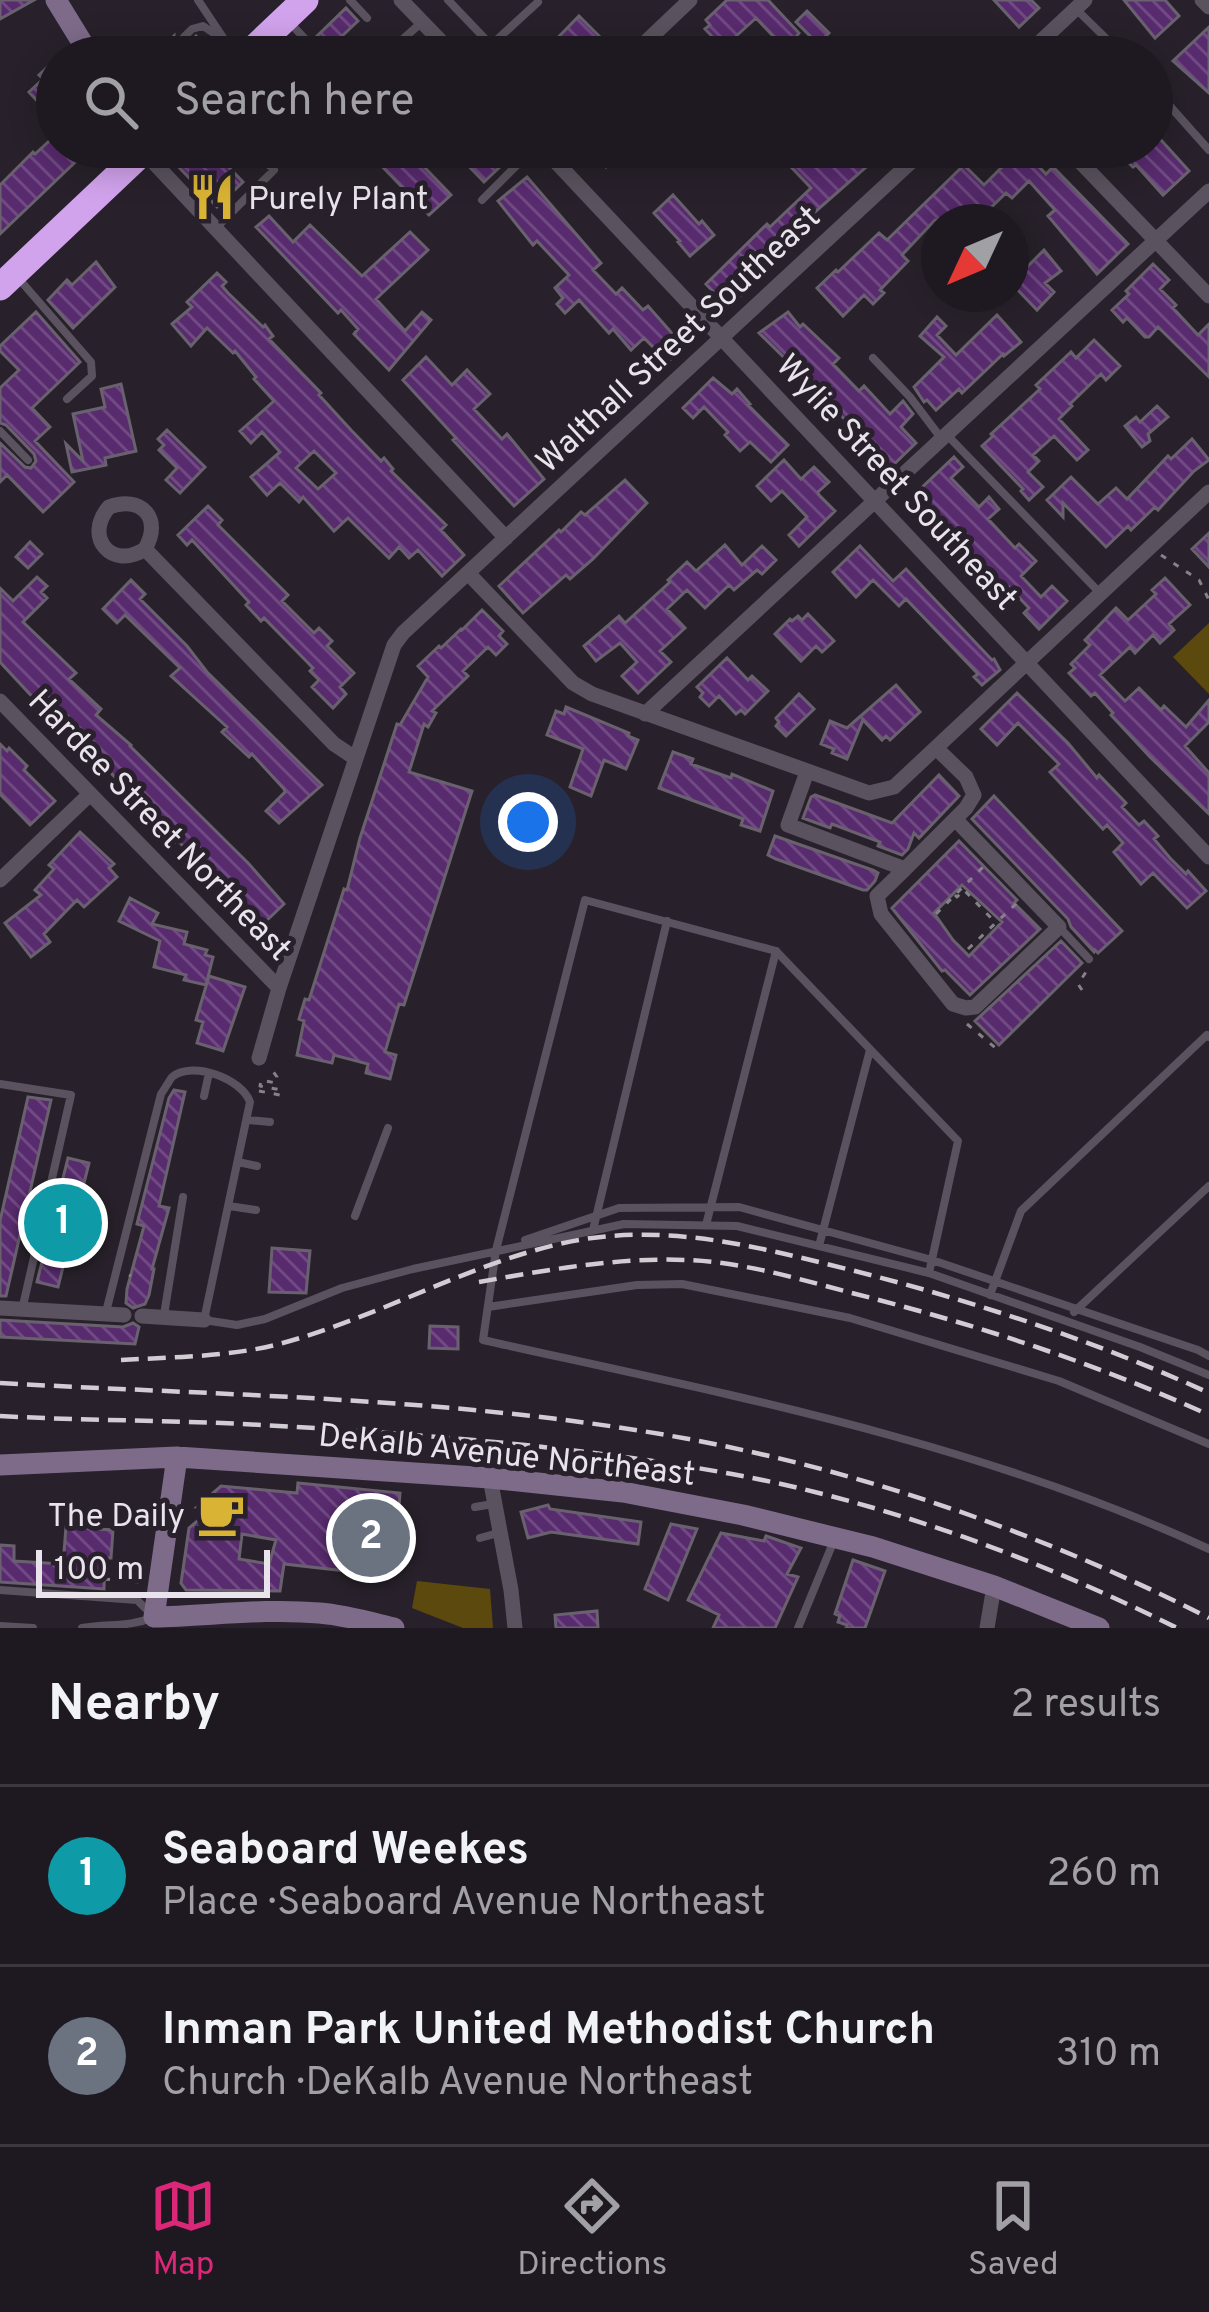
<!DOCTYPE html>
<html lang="en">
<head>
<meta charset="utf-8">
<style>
	body { margin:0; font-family:Overpass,sans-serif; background:#2b262d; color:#f1f3f6 }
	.compass { position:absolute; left:921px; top:204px; width:108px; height:108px; border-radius:50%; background:#1e1920; box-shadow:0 6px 30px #0003; rotate:226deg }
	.scale { position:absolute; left:36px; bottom:30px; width:234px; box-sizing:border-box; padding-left:12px; border:6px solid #e9e4eb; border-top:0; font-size:33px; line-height:42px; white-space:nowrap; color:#e9e4eb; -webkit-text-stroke:9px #28212b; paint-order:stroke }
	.you { position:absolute; left:528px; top:822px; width:42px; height:42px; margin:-30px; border:9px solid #fff; border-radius:50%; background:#1a73e8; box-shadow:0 0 0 18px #1a73e833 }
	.badge { display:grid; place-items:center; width:78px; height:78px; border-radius:50%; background:#db2777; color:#fff; font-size:39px; font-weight:700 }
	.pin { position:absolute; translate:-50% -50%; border:6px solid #fff; box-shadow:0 3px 12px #0006 }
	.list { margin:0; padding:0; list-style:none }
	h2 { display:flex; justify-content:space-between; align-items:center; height:156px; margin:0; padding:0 48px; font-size:51px }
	h2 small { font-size:39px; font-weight:400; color:#a1a0a5 }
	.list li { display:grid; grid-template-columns:78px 1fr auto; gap:36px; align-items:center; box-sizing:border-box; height:180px; padding:0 48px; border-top:3px solid #3c383e }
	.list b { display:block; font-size:45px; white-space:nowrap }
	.list p { margin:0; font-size:39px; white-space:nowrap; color:#a1a0a5 }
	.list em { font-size:39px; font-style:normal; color:#a1a0a5 }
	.icon { flex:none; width:66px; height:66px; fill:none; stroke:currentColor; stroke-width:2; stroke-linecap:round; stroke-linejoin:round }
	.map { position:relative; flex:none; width:1209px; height:1628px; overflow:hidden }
	.search { position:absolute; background:#1e1920; box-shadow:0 6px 30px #0003; left:36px; right:36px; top:36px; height:132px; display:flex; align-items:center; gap:30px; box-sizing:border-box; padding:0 42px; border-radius:66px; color:#a1a0a5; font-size:45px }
	.sheet { height:516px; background:#1e1920 }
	nav { display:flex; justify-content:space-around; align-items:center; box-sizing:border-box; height:168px; border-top:3px solid #3c383e; background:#1e1920; font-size:33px; color:#a1a0a5 }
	nav a { display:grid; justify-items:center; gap:6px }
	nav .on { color:#db2777 }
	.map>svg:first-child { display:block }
</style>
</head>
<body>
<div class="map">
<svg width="1209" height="1628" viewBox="0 0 1209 1628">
	<defs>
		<pattern id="building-back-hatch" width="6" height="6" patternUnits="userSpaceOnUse" patternTransform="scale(3)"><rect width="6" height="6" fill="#582b6e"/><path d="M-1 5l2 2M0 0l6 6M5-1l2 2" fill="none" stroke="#704a83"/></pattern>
	</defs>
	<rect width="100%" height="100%" fill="#28212b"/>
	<path fill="#5b490e" d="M1209,623V694L1173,657Z
		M417,1581L490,1589L493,1628H463L412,1608Z"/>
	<path fill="url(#building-back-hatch)" stroke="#69626e" stroke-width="3" fill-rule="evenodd" d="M0,0H34L0,19Z
		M727,0H768L799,33L786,50L756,18L723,48L705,29L710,25L706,20Z
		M994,0H1031L1039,8L1019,27Z
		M1124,0H1165L1179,16L1155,38Z
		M346,8L358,21L327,50L319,48L314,57H294L303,48L313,49L316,43L315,38Z
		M807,11L829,33L818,44L796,22Z
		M579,16L601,38L582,57H539Z
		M1209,27V93L1173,61Z
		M174,36V42L179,47H185L196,36L206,48L198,57H151Z
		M51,64L54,68L57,66V95L44,108L29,92L43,79L39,75Z
		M1152,130L1189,171L1163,195L1136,165L1133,167L1113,147H1152Z
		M57,134V147H91L0,234V185L33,152L35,154Z
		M186,147H232L220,158L243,182L217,207L172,160Z
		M384,147H405L451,195L429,215L373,157Z
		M450,147H521L484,182Z
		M604,147H627L606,167L595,156Z
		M772,147H878L867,157L872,162L783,240L792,249L728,307L706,284L767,224L770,227L811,188Z
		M989,147H1020L1046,174L1053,167L1128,244L1097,274L1048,216L1055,210L1029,181L1012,198L1006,193L976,222L935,220L902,255L908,261L880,290L884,293L873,304L864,295L843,316L817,288L836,270L838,272L879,233L887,240L964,165L984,185L1005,164Z
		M527,177L601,263L593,270L616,294L622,288L643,310L648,306L684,347L668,362L644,338L631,350L613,329L609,333L579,300L565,313L557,304L563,298L555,288L569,275L537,241L533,245L498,201Z
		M673,195L699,224L702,221L714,235L690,256L678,242L680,241L654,213Z
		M269,216L293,242L310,225L362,276L410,232L428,250L376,299L405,331L422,312L431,320L389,370L354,334L358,329L341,310L338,313L256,227Z
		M1044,250L1061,271L1045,283L1054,292L1037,310L1011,283Z
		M96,262L115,287L73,328L48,300L67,280L72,285Z
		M1153,264L1169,280L1160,289L1176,305L1173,308L1198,335L1209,324V377L1158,327L1149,337H1145L1127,318L1123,322L1112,310L1129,294L1126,291Z
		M217,273L226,282L222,286L228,293L263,327L265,325L273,336L269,339L321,393L319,395L351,430L381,461L384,458L393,469L391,471L446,525L441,530L464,555L442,576L418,550L409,558L399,547L389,558L348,518L334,531L303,497L299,502L280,483L267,495L251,477L280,452L262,432L251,443L240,431L274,401L254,379L256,377L235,351L233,353L207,328L191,346L172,324L192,307L187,302ZM314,451L336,473L318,489L296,468Z
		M36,312L80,362L32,408L50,427L35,441L74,482L43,512L7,475L0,482V443L25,467L31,468L36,461L34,454L6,425L0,423V388L19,370L0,351V346Z
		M788,312L800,327L803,324L839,358L833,364L859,391L864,386L890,414L903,401L913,414L901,427L916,443L888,470L874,456L877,454L834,408L829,412L813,396L818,391L759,333Z
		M997,315L1021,342L1004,356L1003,354L962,393L959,389L936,410L927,400L924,402L914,387L944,357L920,336L937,317L946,326L937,335L956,355Z
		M1094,340L1120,366L1106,380L1101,374L1070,404L1072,406L1059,419L1088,450L1077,460L1054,436L1033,455L1039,461L1028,472L1043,487L1029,500L1021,491L1023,489L982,446L993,436L991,434L1040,389L1036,385L1071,352L1076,358Z
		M426,357L452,385L467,370L490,394L474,409L502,439L507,434L544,479L514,506L453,440L456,438L403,380Z
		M713,378L732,394L737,389L750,404L748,405L788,445L771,462L750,442L740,451L725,435L728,432L704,407L693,418L683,408Z
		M121,384L136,451L105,458L106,465L72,472L66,444L83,461L73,414L105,407L101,389Z
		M1157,406L1168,417L1148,434L1150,441L1142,447L1125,426L1136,417L1140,422Z
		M167,430L205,467L180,493L166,480L177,468L159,450L164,445L158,439Z
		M1192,439L1209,460L1194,471L1158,510L1155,507L1131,530L1128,526L1106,547L1063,503V517L1047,500L1071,477L1098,504L1116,488L1127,499L1168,456L1171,459Z
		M954,457L963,467L951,478L979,507L989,497L999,509L988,519L1015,548L1019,544L1036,561L1021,576L1041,597L1052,586L1067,601L1039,629L1024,613L1029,608L1009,587L1001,594L985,577L990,572L916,493Z
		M784,460L801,479L814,467L829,482L818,492L819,495L835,511L799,546L789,535L807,517L782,491L771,501L757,486Z
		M625,480L647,503L593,559L570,579L566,575L523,613L499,586L559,530L561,532L581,512L585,515Z
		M208,506L222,520L218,525L288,595L282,601L314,633L319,628L332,641L327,646L354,673L340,687L346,694L333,708L312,687L319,680L310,671L313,668L264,618L261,621L246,605L249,602L192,540L187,545L178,535Z
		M1209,533V567L1192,549Z
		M30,542L42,554L28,568L16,557Z
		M725,545L742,565L762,546L776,560L762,574L757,570L734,590L729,585L705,608L687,590L667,609L685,628L660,651L671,662L638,693L622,676L637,662L620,643L596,661L584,646L619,616L625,623L670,582L668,580L687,562L696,571Z
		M860,546L893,581L906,569L992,660L994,659L1000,670L982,685L974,677L978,674L906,599L899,606L873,580L856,597L833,572Z
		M37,577L47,586L41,592L47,598L23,622L76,673L69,679L101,709L96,715L131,745L130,746L249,864L284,904L262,925L223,889L206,870L209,867L192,849L189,852L177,840L174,843L133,802L136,799L107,769L103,773L89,759L95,753L78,737L76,739L42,703L40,705L0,662V588L13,601Z
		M1165,578L1190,605L1169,624L1174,630L1160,643L1153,635L1135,653L1130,647L1100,675L1125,701L1139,688L1161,710L1164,706L1186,727L1209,700V722L1185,746L1209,773V814L1150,757L1111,715L1113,713L1095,693L1091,696L1069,673L1075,668L1071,664L1090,645L1085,640L1116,608L1128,620L1156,594L1152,590Z
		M131,580L145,594L140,599L187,646L207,672L322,785L279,823L266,811L285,792L284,789L252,754L249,757L222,732L227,727L171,676L180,668L125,615L117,623L103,609Z
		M482,610L503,631L499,636L507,644L496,655L488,647L463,671L468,676L432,711L436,713L428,727L424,724L409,772L472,791L404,1005L399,1004L385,1052L396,1055L390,1079L366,1073L368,1064L334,1055L332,1063L297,1055L304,1021L299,1019L305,999L309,1000L344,889L347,890L360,838L397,724L400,725L428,677L418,666L439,646L441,648L461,629L462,630Z
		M808,614L834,641L822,652L816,646L801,661L775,634L790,619L792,621L798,616L802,620Z
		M727,658L748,680L752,676L768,691L745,714L741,710L736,714L719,696L709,706L700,697L703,693L697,687Z
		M896,685L920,712L890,740L886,736L882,740L863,720L847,759L832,753L834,749L821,744L830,721L847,728Z
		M1017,693L1068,743L1097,778L1099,775L1126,803L1122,807L1139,825L1144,821L1158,836L1154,839L1170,858L1186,874L1188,871L1206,891L1187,908L1153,873L1141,884L1114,852L1123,843L1107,825L1103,829L1050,772L1059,764L1018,723L997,745L981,729Z
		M799,694L814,709L786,736L776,726L779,722L776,718Z
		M566,707L629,733L628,736L638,740L626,769L604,760L591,796L570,787L583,749L547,735L556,711L564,714Z
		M0,744L7,751L9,748L27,766L24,770L55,801L30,825L0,794Z
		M673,752L693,759L691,764L731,778L732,774L773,791L760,831L741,825L743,819L659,788Z
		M939,775L959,796L919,838L914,833L908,849L902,855L878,846L880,842L832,824L830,828L803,818L811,797L815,795L892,823Z
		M994,796L1122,931L1098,953L1095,950L1094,952L1071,927L1068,919L972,819Z
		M80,832L114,864L109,868L117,877L84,907L77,900L44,934L50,942L31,957L5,923L41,895L35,890L54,869L49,865Z
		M775,836L873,870L878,873L875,881L867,890H863L776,859L768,855Z
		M959,841L1017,900L1014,903L1040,929L970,995L945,970L942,971L892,908ZM962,885L1002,922L969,956L953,940L934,913Z
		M130,898L158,913L152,924L187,932L184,944L207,950L205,955L213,957L206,985L184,980L186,975L154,967L160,941L119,921Z
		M1061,941L1082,963L999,1045L975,1021Z
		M209,976L245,987L223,1051L197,1043L203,1022L196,1020Z
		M174,1090L185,1092L159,1206L169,1208L152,1269H154L149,1295L145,1304L133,1308L126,1303L127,1289L144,1226L137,1224L169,1098Z
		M28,1097L51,1100L6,1296H0V1221Z
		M68,1158L89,1163L58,1287L37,1282Z
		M272,1248L310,1251L306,1293L269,1292Z
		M0,1320L123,1327L133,1323L139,1327L135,1344L0,1337Z
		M430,1326L458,1327V1349L429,1348Z
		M298,1483L400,1493L399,1508H396L390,1576L284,1564L280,1591L186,1590L181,1583L189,1528L213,1508L197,1507L221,1486L297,1493ZM242,1534L276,1540L269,1564L239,1559Z
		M548,1505L550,1509L641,1522L638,1544L551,1532L528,1538L521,1512Z
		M671,1524L697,1529L668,1600L645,1589Z
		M66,1527L113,1530L111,1558H105L104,1589L0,1582V1545L14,1546V1561L63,1564Z
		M721,1533L764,1541L766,1536L801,1548L787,1574L798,1577L775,1628H713L719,1615L688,1600Z
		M853,1560L885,1571L865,1628H846L847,1625L838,1622L840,1616L835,1614Z
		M597,1611L598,1628H556L555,1615Z"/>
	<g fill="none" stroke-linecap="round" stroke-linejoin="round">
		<path stroke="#87818a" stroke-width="3" stroke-dasharray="6 9" stroke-linecap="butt" d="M1161,555L1199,580L1209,600
			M955,895L957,897L964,890L994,921
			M936,914L983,867
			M968,949L1017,903
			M1082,990L1078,984L1086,972
			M967,1024L998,1050
			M259,1091L280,1095L281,1090L260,1086L261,1080L276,1083L277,1077L270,1067
			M129,1275L131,1276
			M104,1579L139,1582"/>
		<path stroke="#5a535f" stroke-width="8" d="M198,0L236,57
			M350,0L367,18
			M448,0L491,45
			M1076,9L1125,57
			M291,24L308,42
			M182,39L192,29L203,26L221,38
			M395,46L421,23
			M322,56V57
			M119,57L127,44
			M478,57L538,2
			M1152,86L1209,150
			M482,200L535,147
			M217,227L274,170L251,147
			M19,279L91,362L92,376L67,399
			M873,358L910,397L941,438
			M0,431L28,460
			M947,435L1099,592
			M1060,928L1089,959
			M0,1084L71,1095L22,1310
			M204,1096L209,1073
			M248,1120L270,1122
			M238,1162L257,1166
			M229,1206L256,1210
			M355,1216L388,1128
			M706,1225L776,951
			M593,1230L667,921
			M525,1240L619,1208L739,1207L932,1260L1198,1350L1209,1356
			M819,1246L870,1050
			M929,1273L958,1141L776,951L585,900L496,1250L483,1340C730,1395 978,1442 1209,1549
			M990,1295L1021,1211L1207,1035L1209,1037
			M488,1307L637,1285L682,1284L850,1318L1059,1381L1209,1444
			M106,1312L161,1094C162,1093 171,1078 172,1077C193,1060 242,1079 250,1102L204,1320L237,1325L265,1319L342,1288L413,1269L624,1224L737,1226L929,1273L1140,1347L1209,1375
			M1074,1312L1209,1186
			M164,1315L183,1197
			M475,1507L493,1504
			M480,1538L498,1533
			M0,1590L137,1600L154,1617C127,1628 110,1623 82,1628
			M0,1626L33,1628
			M798,1628L835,1538"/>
		<path stroke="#5a535f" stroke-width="15" d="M401,0L456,57
			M1202,0L1209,7
			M630,57L690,0
			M1024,57L1085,0
			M542,147L1209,857
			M1066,147L1209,296
			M143,151L506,538
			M145,549C163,518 141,495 109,507C83,537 112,571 145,549L334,744L355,758
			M468,573L573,683L592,694L869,793L894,787L1209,492
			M0,701L279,988
			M645,714L1209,191
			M807,772L788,825L905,869L966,808L974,795L966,777L936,748
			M905,869L877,896L881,914L953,1004L966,1008L975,1007L1059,927L955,819
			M0,880L90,794
			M259,1058L279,988L394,645L403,633L927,147
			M0,1308L124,1315
			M142,1316L204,1320
			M490,1478L511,1590L515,1628
			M987,1628L994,1586"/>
		<path stroke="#7e6b8a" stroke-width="21" d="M56,0L91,57
			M177,1457L154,1617C209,1616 264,1608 319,1613C345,1615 369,1622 394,1628
			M0,1465L177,1457L490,1478L623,1492L743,1515L873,1547L994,1586L1099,1628"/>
		<path stroke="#d2a3ed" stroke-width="27" d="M245,57L305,0
			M0,287L148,147"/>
		<path stroke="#d2cdd4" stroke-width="4.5" stroke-dasharray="18 9" stroke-linecap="butt" d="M479,1282C547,1270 618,1257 687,1260C741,1262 796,1278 848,1292C971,1323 1093,1362 1209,1415
			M121,1360C172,1357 226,1357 275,1345C373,1320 461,1267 559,1244C659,1221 750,1245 847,1269C970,1300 1093,1340 1209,1393
			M0,1383C214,1395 430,1397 642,1431C838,1462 1032,1528 1209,1618
			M0,1416C88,1421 175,1420 263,1425C420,1434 577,1446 732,1474C884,1502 1039,1559 1177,1628"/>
	</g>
	<defs>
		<symbol id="restaurant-bare" viewBox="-9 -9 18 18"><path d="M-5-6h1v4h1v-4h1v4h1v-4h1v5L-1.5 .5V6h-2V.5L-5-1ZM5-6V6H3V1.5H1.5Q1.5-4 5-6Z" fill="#d9b334" stroke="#28212b" stroke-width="2.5" paint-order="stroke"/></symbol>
		<symbol id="cafe-bare" viewBox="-9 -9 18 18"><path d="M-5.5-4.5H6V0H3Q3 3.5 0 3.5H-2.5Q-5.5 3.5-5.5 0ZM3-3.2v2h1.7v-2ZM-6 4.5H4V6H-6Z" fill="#d9b334" stroke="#28212b" stroke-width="2.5" paint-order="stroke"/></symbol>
	</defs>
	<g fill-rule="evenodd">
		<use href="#restaurant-bare" x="179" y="164" width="66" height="66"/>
		<use href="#cafe-bare" x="188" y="1481" width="66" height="66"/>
	</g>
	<g text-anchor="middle" stroke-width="10" stroke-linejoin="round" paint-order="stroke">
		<g font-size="33" fill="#e9e4eb" stroke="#28212b" text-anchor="start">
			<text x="248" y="209">Purely Plant</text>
			<text x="185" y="1526" text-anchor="end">The Daily</text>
		</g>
		<g font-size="33" fill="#e9e4eb" stroke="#28212b">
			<text transform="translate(677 338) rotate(-43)" y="12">Walthall Street Southeast</text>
			<text transform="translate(898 481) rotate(47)" y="12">Wylie Street Southeast</text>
			<text transform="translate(161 824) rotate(46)" y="12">Hardee Street Northeast</text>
			<text transform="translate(507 1453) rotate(6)" y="12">DeKalb Avenue Northeast</text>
		</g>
	</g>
</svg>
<svg class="compass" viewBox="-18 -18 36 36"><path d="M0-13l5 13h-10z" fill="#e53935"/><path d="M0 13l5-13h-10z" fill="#a1a0a5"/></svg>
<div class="scale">100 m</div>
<div class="you"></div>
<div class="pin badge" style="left:63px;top:1223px;background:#0f9aa8">1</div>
<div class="pin badge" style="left:371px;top:1538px;background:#6b7280">2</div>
<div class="search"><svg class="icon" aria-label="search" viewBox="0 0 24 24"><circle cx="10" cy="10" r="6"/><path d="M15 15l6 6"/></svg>Search here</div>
</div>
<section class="sheet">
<h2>Nearby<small>2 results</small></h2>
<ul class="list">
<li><span class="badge" style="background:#0f9aa8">1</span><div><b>Seaboard Weekes</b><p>Place · Seaboard Avenue Northeast</p></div><em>260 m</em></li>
<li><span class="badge" style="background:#6b7280">2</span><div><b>Inman Park United Methodist Church</b><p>Church · DeKalb Avenue Northeast</p></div><em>310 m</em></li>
</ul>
</section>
<nav>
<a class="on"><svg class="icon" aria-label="map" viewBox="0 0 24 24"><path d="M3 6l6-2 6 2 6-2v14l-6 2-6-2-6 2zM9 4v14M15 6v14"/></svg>Map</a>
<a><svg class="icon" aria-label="directions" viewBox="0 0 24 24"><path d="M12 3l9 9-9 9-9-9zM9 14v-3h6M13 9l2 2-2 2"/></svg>Directions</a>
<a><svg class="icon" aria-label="saved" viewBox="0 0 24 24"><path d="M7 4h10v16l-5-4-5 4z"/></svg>Saved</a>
</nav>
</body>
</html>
